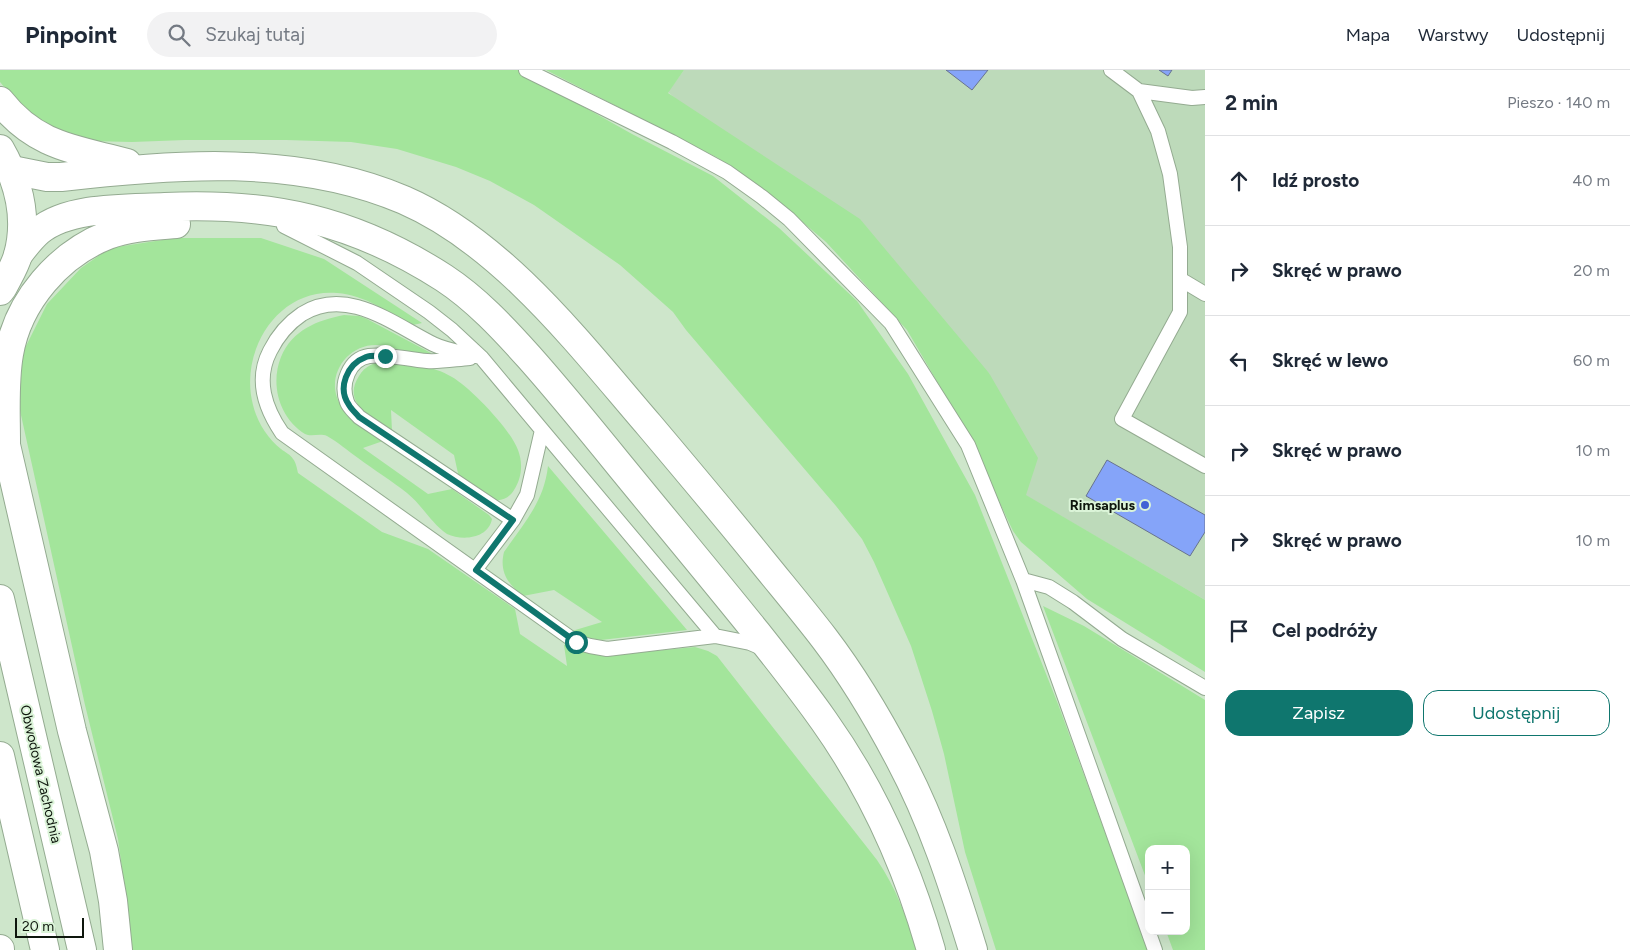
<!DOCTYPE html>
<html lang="pl">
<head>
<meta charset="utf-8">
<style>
	body { margin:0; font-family:Figtree,sans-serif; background:#f2f2f3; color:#1f2937 }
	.controls { position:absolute; right:15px; bottom:15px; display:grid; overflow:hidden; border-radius:10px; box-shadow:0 5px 20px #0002 }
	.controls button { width:45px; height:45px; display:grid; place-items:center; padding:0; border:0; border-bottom:1px solid #e0e1e3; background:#fff; color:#1f2937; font:25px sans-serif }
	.scale { position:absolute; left:15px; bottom:12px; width:69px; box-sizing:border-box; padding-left:5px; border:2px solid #0e160d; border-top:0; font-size:14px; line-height:18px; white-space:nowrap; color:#0e160d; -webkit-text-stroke:4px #dbf4d8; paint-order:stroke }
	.stop { position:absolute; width:15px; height:15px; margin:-11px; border:4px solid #0f766e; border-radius:50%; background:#fff }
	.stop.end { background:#0f766e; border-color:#fff; box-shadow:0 1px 5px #0008 }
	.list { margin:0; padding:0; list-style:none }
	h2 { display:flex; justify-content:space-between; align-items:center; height:65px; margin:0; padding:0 20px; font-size:21px }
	h2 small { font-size:16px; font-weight:400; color:#747a83 }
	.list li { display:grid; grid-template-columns:32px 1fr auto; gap:15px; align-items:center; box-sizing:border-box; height:90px; padding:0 20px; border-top:1px solid #e0e1e3 }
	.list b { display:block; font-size:19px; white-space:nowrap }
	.list em { font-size:16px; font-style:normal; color:#747a83 }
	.actions { display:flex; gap:10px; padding:15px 20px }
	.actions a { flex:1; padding:11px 0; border:1px solid #0f766e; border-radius:15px; text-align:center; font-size:18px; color:#0f766e }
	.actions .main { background:#0f766e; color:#fff }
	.icon { flex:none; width:28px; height:28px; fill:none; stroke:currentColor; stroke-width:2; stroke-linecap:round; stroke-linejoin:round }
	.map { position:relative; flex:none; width:1205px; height:880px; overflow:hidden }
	header { display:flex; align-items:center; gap:30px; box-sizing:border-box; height:70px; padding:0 25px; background:#fff; border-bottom:1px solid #e0e1e3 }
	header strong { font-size:24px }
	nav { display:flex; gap:28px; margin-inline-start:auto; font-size:18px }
	.search { width:350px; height:45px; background:#f2f2f3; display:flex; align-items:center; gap:12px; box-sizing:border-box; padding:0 18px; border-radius:28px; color:#747a83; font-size:19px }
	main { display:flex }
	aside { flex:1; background:#fff }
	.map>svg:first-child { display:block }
</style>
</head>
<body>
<header>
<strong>Pinpoint</strong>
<div class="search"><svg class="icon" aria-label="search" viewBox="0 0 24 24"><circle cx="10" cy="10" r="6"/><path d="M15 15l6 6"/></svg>Szukaj tutaj</div>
<nav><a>Mapa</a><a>Warstwy</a><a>Udostępnij</a></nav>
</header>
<main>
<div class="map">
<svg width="1205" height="880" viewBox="0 0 1205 880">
	<rect width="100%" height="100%" fill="#cee6cb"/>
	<path fill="#bddaba" d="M684,0H1205V530L1025,425L989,303L668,22Z"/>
	<path fill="#a3e59b" d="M0,0H518L632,64L713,106L779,158L857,231L908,304L975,425L1058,634L1148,880H996L965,782L944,684L932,641L911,576L874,492L862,469L836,436L686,260L673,242L620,195L534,135L490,111L456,97L397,79L351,72L286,70H185L132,72L89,71L53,59L23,39L0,12Z
		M546,0H684L668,23L860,149L989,303L1038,388L1026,425L1205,530V602L1087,529L1021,472L1013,461L967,363L907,260L826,172L773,127L718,88Z
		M175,168H261L324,189L422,253L413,255C388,243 366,225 337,223C277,218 239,282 253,335C257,352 268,369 281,379C285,382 291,385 293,389C296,392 297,399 298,403L382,462L428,479L515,539L520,564L567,596L564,575L566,574L585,582L611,585L695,577L708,581L717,586L877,790C896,818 907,847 916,880H130V857L118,769L85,635L19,336L23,282L47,234L81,198L110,178Z
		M344,245L359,246L367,249L431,283V285C422,284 413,283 404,281C395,279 387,275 377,275C345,274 323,310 342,337C351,353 369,361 383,371L363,378L428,424L452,419L489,445L492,449C488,469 462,471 447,464C431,453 422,435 407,423C392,411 374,400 358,388C348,381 338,372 327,366C320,363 311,367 305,364C279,348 270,314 281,287C292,260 318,250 344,245Z
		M385,292C407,294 433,295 452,307C471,318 511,360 518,380C523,393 522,408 514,420C510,427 503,431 495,430C485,428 468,414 459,408L454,385L391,340L392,361C373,348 341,334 359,306C365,296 374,292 385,292Z
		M548,396L687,560L601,570L585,567L572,561L602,552L554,520L523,526C508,514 499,502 504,482C524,453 544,432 548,396Z
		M1043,536L1084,556L1205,630V880H1173L1166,861H1186V779H1149V816Z"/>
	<path fill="#85a4f9" stroke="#68738e" d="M946,0H988L972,20Z
		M1159,0H1172L1168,6Z
		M1107,390L1205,445V462L1190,486L1086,426Z"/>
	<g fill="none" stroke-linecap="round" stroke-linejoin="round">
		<defs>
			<path id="lane" d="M526,0L672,72L727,102L762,127L789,149L891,253L968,375L1023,510L1155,880
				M1111,0L1139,21L1192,28L1205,27
				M1139,21L1158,61L1170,104L1180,177V242L1122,349L1205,396
				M284,156L357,193L429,242L452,260L481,287L542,360L527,425L513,450L475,500
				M1180,209L1205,224
				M481,287C465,283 447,281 433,274C393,254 347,216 302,244C287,254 278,265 270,281C255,310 265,338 282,363L576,572L590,576L607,579L715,566L750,573L764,579
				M470,288C456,289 441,292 427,291C408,290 388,283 369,286C349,289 340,314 347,332C349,338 355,342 359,347L513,450
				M542,360L715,566
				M1023,510L1049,517L1073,532L1122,569L1205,618"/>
			<path id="primary" d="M0,79C19,112 28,148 18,185C15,196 8,207 3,217L0,221
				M0,349L72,661L104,781L113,831L118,880
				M0,529L82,880
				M0,686L45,880
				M0,879V880"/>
			<path id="highway" d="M0,31C36,77 75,79 127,93
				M12,100L47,107H61C174,94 297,84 404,130C503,173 580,275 649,355C687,400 725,445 762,491C783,517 804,542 824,568C853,606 878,648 900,690C932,750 953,815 973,880
				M18,185C24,177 31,168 39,161C69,136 128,139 165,137C271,132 354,150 444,208C476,229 503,258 529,287C561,323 591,360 621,397C666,452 712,507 757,563C780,592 803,621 824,651C873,720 908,799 931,880
				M6,372C6,343 4,312 9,284C18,231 59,184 108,165C129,157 153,156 176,154"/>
		</defs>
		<use href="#lane" stroke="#94ab91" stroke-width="16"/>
		<use href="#primary" stroke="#94ab91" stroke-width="30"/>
		<use href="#highway" stroke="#94ab91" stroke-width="30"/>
		<use href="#lane" stroke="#fff" stroke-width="14"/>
		<use href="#primary" stroke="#fff" stroke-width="28"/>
		<use href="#highway" stroke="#fff" stroke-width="28"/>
	</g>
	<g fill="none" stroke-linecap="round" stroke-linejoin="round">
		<path stroke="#0f766e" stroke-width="6" d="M385,286C379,286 372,285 366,287C347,294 337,318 349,335C351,339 356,343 359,347L513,450L476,500L576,572"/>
	</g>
	<circle fill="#4162d5" stroke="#dbf4d8" stroke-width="2" cx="1145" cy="435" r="5"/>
	<g text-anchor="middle" stroke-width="4" stroke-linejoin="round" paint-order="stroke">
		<g font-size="14" font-weight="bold" fill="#0e160d" stroke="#dbf4d8" text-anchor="end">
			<text x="1135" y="440">Rimsaplus</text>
		</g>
		<g font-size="14" fill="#0e160d" stroke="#dbf4d8">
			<text transform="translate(41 704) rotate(77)" y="5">Obwodowa Zachodnia</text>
		</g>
	</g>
</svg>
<div class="controls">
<button>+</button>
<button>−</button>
</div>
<div class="scale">20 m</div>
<div class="stop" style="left:576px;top:572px"></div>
<div class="stop end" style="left:385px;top:286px"></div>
</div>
<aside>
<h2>2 min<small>Pieszo · 140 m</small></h2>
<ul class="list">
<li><svg class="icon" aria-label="ahead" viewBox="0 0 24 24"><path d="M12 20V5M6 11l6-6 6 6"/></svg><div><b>Idź prosto</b></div><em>40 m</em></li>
<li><svg class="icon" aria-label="right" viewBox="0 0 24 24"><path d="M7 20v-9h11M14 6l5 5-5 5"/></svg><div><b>Skręć w prawo</b></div><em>20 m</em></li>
<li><svg class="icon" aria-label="left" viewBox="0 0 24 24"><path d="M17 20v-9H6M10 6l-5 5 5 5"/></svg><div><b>Skręć w lewo</b></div><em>60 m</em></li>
<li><svg class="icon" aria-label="right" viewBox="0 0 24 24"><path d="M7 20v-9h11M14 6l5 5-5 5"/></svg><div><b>Skręć w prawo</b></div><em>10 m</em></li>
<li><svg class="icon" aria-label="right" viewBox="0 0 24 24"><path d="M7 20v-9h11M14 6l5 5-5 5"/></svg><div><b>Skręć w prawo</b></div><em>10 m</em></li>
<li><svg class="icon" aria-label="arrive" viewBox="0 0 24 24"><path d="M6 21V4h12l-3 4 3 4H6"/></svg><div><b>Cel podróży</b></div></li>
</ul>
<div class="actions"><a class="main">Zapisz</a><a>Udostępnij</a></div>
</aside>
</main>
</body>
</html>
